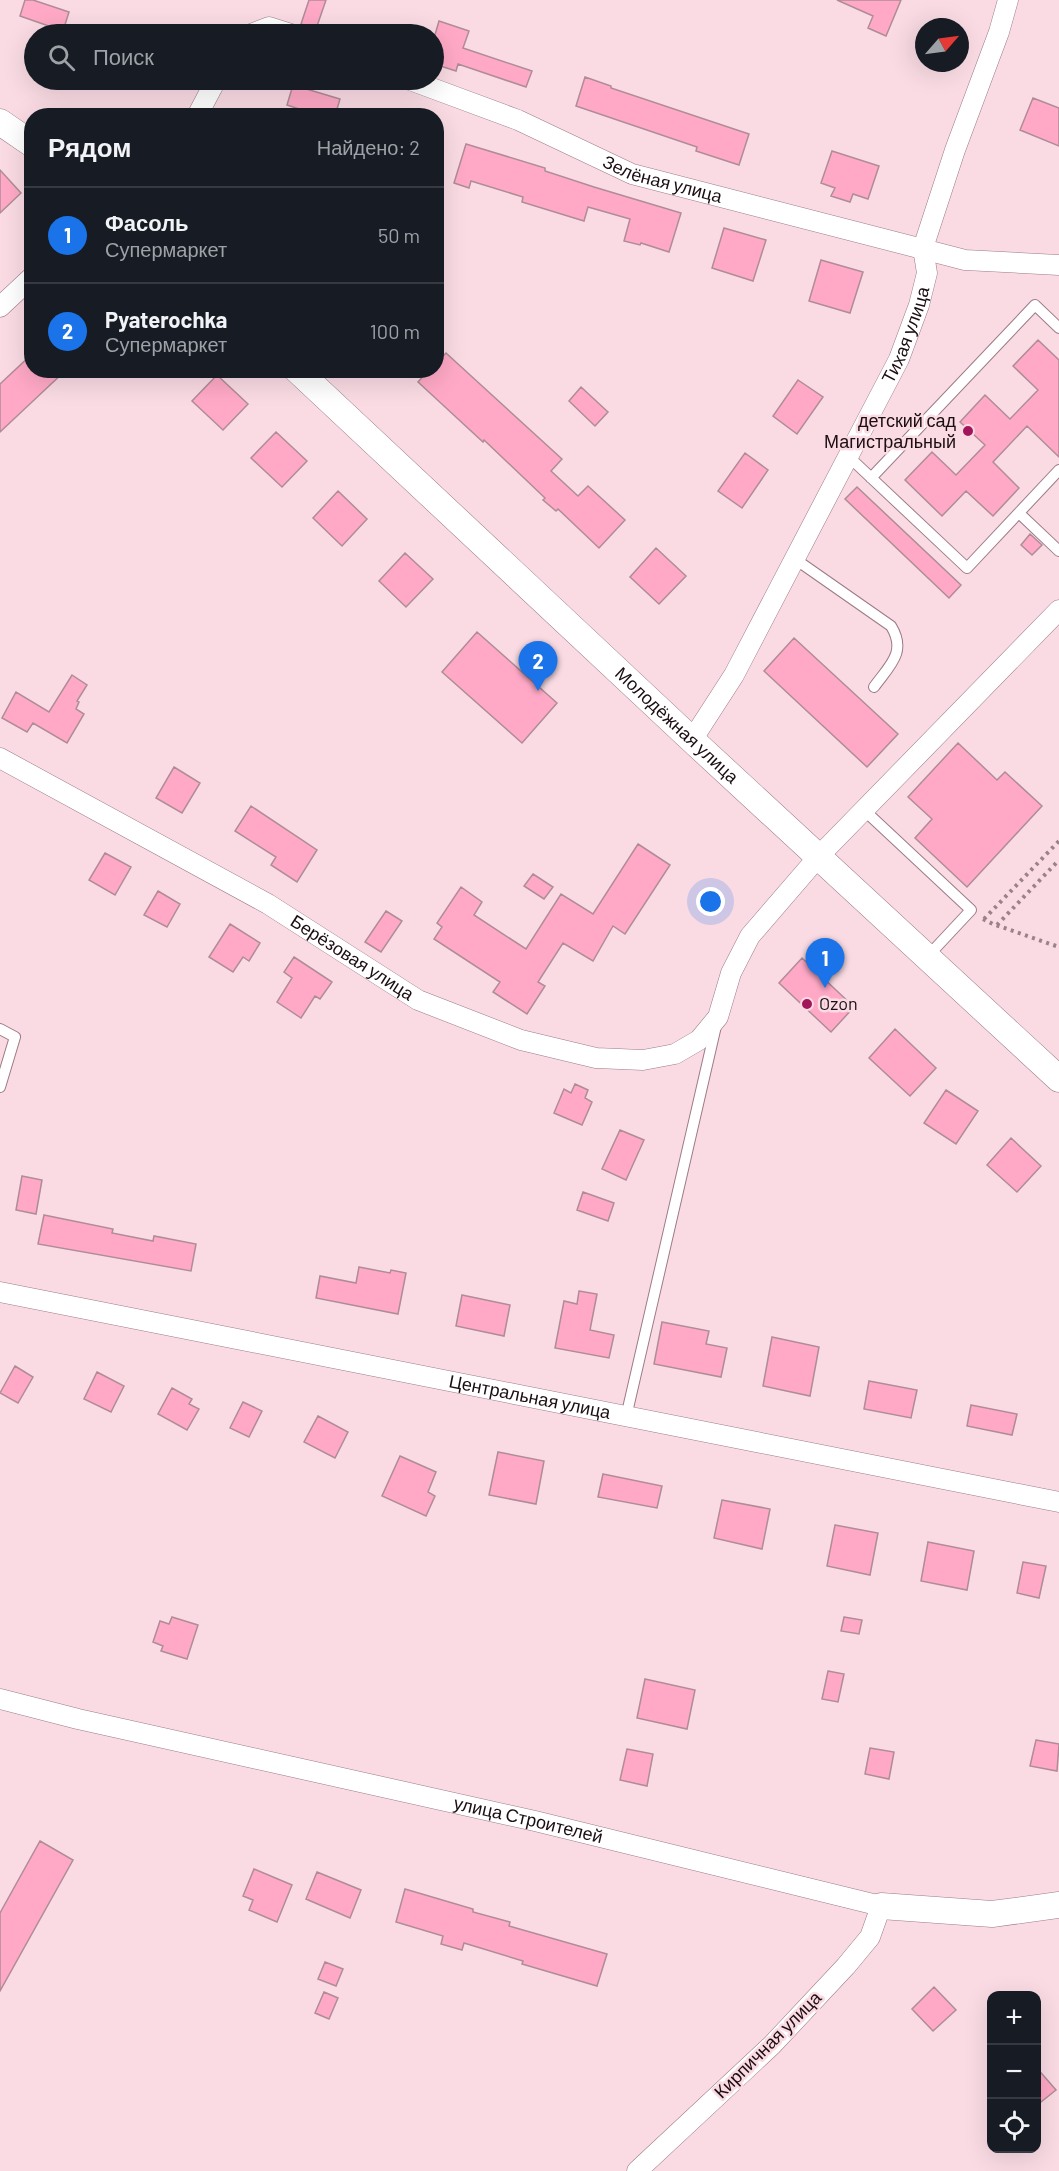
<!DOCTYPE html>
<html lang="ru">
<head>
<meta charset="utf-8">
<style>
	body { margin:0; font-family:Barlow,sans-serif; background:#20242c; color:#f1f3f6 }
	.controls { position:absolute; right:18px; bottom:18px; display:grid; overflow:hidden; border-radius:12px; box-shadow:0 6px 24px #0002 }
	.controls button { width:54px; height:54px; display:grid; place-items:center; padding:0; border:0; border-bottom:2px solid #363941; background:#171b24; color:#f1f3f6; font:30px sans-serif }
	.compass { position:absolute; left:915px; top:18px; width:54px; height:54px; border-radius:50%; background:#171b24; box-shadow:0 6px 24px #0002; rotate:62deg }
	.you { position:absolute; left:711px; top:902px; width:21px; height:21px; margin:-15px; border:4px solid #fff; border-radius:50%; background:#1a73e8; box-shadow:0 0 0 9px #1a73e833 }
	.badge { display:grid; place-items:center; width:39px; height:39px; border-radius:50%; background:#1a73e8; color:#fff; font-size:20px; font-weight:700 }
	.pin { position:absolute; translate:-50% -50px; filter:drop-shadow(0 2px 3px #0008) }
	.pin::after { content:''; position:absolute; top:32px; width:21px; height:18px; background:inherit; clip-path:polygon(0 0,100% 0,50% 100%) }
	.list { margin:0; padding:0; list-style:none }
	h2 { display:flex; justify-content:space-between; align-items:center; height:78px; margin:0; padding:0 24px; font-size:26px }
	h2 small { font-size:20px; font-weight:400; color:#9ea1a6 }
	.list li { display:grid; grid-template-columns:39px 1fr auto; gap:18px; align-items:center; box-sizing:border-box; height:96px; padding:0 24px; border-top:2px solid #363941 }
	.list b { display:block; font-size:22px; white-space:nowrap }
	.list p { margin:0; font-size:20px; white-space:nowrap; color:#9ea1a6 }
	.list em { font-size:20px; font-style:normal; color:#9ea1a6 }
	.icon { flex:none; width:33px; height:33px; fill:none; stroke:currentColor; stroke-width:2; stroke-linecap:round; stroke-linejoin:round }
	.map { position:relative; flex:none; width:1059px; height:2171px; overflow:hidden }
	.search { position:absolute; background:#171b24; box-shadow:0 6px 24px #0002; left:24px; top:24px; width:420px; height:66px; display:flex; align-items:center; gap:15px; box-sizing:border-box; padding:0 21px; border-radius:33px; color:#9ea1a6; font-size:22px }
	.panel { position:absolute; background:#171b24; box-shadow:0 6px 24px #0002; left:24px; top:108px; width:420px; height:270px; border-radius:24px }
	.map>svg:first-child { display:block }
</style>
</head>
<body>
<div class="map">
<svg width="1059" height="2171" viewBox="0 0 1059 2171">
	<rect width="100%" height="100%" fill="#fadbe4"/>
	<path fill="#ffa9c6" stroke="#af8c97" stroke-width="1.5" d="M25,0H33L69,12L63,31L20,16Z
		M309,0H326L316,29L301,24Z
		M837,0H901L886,36L868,28L873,16Z
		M439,21L469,31L463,48L532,71L526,87L458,64L456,71L434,64V38Z
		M585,77L611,86V88L749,134L739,165L696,151L697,147L576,106Z
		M293,85L340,99L335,116H320L287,105Z
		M1033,98L1059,108V146L1020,130Z
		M466,144L545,168V171L594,187L681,213L669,252L641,243L640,245L624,241L630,219L588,207L584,221L522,202L523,197L471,181L469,188L454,183Z
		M832,151L879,166L868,199L853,194L850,202L831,196L835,188L821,183Z
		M0,170L21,193L0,213Z
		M724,228L766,240L753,281L712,268Z
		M821,260L863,272L850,313L809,301Z
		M1038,340L1059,360V457L1027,426L993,462L1019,488L993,516L966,491L942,516L905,480L932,452L956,475L985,445L960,422L985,395L1010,419L1038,390L1013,366Z
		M446,353L562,459L551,471L578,496L588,486L625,520L599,548L558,509L556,511L543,500L545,498L484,440L483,442L418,382L429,370H436V363Z
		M32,354V370H66L0,432V384Z
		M217,375L248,404L223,430L192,401Z
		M798,380L823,397L797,434L773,416Z
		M581,387L608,412L595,426L569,401Z
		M276,432L307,461L282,487L251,458Z
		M745,453L768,470L742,508L718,491Z
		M857,487L961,585L949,598L845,499Z
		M338,491L367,519L342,546L313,518Z
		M1030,534L1042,545L1032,555L1021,545Z
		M656,548L686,576L659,604L630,577Z
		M405,553L433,579L406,607L379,581Z
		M477,632L557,703L522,743L442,672Z
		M794,638L898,734L867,767L764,671Z
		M72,675L87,685L77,701L79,702L76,709L84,714L67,743L33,723L27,732L2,718L16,692L49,712Z
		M958,743L997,780L1005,772L1042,806L967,887L915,838L932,819L908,797Z
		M174,767L200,783L182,813L156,798Z
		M251,806L317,850L297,882L271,865L276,857L235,831Z
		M638,844L670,865L625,934L613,926L593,961L563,943L538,982L545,986L527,1014L493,992L500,982L434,939L442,927L437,923L461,887L482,902L474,915L526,949L561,894L593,914Z
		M105,853L131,867L115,895L89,880Z
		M533,874L553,887L544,899L524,886Z
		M158,891L180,904L167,927L144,915Z
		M386,911L402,921L381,952L365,942Z
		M230,924L260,943L249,961L243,957L233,972L209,957Z
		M294,957L332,982L320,999L315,996L301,1018L277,1002L292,978L284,972Z
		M802,958L854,1007L831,1032L779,983Z
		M895,1029L936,1068L910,1096L869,1058Z
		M575,1084L588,1090L585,1098L592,1102L582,1125L554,1113L564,1089L571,1093Z
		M946,1090L978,1111L956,1144L924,1123Z
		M620,1130L644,1140L626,1180L602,1169Z
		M1011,1138L1041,1166L1017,1192L987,1165Z
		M22,1176L42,1180L36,1214L16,1210Z
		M583,1192L614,1203L608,1221L577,1210Z
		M44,1215L113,1229L112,1233L153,1241L154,1236L196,1244L191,1271L38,1244Z
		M359,1267L390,1273L391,1270L406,1273L398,1314L316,1298L320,1276L356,1283Z
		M579,1291L597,1294L590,1330L614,1335L609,1358L555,1348L564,1301L577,1304Z
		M462,1295L510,1305L504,1336L456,1326Z
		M662,1322L709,1331L706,1344L727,1348L721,1377L654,1364Z
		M772,1337L819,1347L810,1396L763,1386Z
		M15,1366L33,1377L18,1403L0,1393Z
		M97,1372L124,1386L111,1412L84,1399Z
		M869,1381L917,1390L911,1418L864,1409Z
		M172,1388L192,1399L189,1404L199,1409L187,1430L158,1414Z
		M243,1402L262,1411L249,1437L230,1428Z
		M971,1405L1017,1414L1012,1435L967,1426Z
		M318,1416L348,1432L335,1458L304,1442Z
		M498,1452L544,1461L536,1504L489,1495Z
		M400,1456L436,1472L428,1492L435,1496L426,1516L382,1496Z
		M603,1474L662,1486L657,1508L598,1497Z
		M722,1500L770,1509L762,1549L714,1538Z
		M835,1525L878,1533L870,1575L827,1566Z
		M928,1542L974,1551L967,1590L921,1581Z
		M1023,1562L1046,1566L1039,1598L1017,1593Z
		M172,1617L198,1625L187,1659L161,1651L163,1646L153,1642L160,1621L169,1624Z
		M844,1617L862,1620L859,1634L841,1631Z
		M828,1671L844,1674L838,1702L822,1699Z
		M645,1679L695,1690L687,1729L637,1718Z
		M1036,1740L1059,1744L1057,1771L1030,1766Z
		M870,1748L894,1752L889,1779L865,1774Z
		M627,1749L653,1754L647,1786L620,1780Z
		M40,1841L73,1860L0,1991V1913Z
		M254,1869L292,1885L277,1922L249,1910L253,1900L243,1896Z
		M317,1872L361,1890L350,1918L306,1899Z
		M405,1889L473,1909V1912L510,1922L509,1926L607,1954L597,1986L522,1964L523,1961L464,1943L462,1950L441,1944L443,1936L396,1922Z
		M325,1962L343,1969L336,1986L318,1979Z
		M934,1987L956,2010L933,2031L912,2009Z
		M324,1992L338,1998L329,2019L315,2013Z
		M1036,2067L1056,2090L1036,2106Z"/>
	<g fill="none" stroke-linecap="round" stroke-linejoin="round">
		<defs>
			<path id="service" d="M848,456L967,568L1059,470
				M871,478L1035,305L1059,328
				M1019,513L1059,551
				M795,559L891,626C907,652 890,665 874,687
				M864,810L971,910L928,956
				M0,1029L15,1037L0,1087
				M626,1417L716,1026"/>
			<g id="minor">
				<path d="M251,34L269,27L291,34"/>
				<path id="s1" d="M410,80L518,120L632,174L965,260L1059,265"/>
				<path d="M197,116L216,80"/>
				<path d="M0,307L32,277"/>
				<path id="s2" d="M692,740L734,675L899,359L919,305L927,273L923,248L955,150L999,32L1008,0"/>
				<path id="s3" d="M0,758L268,904L418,1000L521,1040L596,1058L643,1060L675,1054L699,1040L718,1017L731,973L750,936L819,856L1059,610"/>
				<path id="s4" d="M0,1292L1059,1502"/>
				<path id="s5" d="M0,1699L78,1719L535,1821L881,1906L870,1937L846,1966L772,2045L637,2171"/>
			</g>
			<g id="tertiary">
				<path d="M0,122L32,144"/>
				<path id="s6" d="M297,370L692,740L1059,1079"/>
				<path d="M881,1906L992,1914L1059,1905"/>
			</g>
		</defs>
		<use href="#service" stroke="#9d7b86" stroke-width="12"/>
		<use href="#minor" stroke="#9d7b86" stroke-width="21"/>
		<use href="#tertiary" stroke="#9d7b86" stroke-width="27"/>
		<path stroke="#998289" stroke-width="4" stroke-dasharray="3 4.5" stroke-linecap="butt" d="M983,919L993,924L1059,947
			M984,919L1059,841
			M997,925L1059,860"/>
		<use href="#service" stroke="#fff" stroke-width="10"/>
		<use href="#minor" stroke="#fff" stroke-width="20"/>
		<use href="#tertiary" stroke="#fff" stroke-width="26"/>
	</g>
	<g fill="#a3155b" stroke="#fadbe4" stroke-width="2">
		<circle cx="968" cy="431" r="6"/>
		<circle cx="807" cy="1004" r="6"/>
	</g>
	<g text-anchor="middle" stroke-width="5" stroke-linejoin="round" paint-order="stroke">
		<g font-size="18" fill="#1b0e12" stroke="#fadbe4">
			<text dy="6" stroke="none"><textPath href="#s1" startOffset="272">Зелёная улица</textPath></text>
			<text dy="6" stroke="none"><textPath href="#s2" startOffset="459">Тихая улица</textPath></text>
			<text dy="6" stroke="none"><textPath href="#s6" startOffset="520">Молодёжная улица</textPath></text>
			<text dy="6" stroke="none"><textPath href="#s3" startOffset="405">Берёзовая улица</textPath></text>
			<text dy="6" stroke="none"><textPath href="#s4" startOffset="540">Центральная улица</textPath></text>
			<text dy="6" stroke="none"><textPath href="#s5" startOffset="542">улица Строителей</textPath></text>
			<text transform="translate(768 2045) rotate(-45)" y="6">Кирпичная улица</text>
		</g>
		<g font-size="18" fill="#1b0e12" stroke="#fadbe4" text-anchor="end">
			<text x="956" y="427">детский сад<tspan x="956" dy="21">Магистральный</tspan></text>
			<text x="819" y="1010" text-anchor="start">Ozon</text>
		</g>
	</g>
</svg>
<div class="controls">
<button>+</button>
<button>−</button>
<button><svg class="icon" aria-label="locate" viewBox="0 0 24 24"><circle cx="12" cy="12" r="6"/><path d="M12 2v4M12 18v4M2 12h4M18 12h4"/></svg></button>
</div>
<svg class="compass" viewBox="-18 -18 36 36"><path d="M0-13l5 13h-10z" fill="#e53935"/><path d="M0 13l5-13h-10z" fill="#9ea1a6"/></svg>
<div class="you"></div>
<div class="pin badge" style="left:825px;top:988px">1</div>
<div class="pin badge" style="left:538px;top:691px">2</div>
<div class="search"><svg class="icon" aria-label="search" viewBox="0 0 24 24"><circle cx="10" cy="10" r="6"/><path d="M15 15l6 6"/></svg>Поиск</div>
<section class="panel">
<h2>Рядом<small>Найдено: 2</small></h2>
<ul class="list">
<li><span class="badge">1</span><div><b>Фасоль</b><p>Супермаркет</p></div><em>50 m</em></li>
<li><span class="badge">2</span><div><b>Pyaterochka</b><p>Супермаркет</p></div><em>100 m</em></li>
</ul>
</section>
</div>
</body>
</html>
